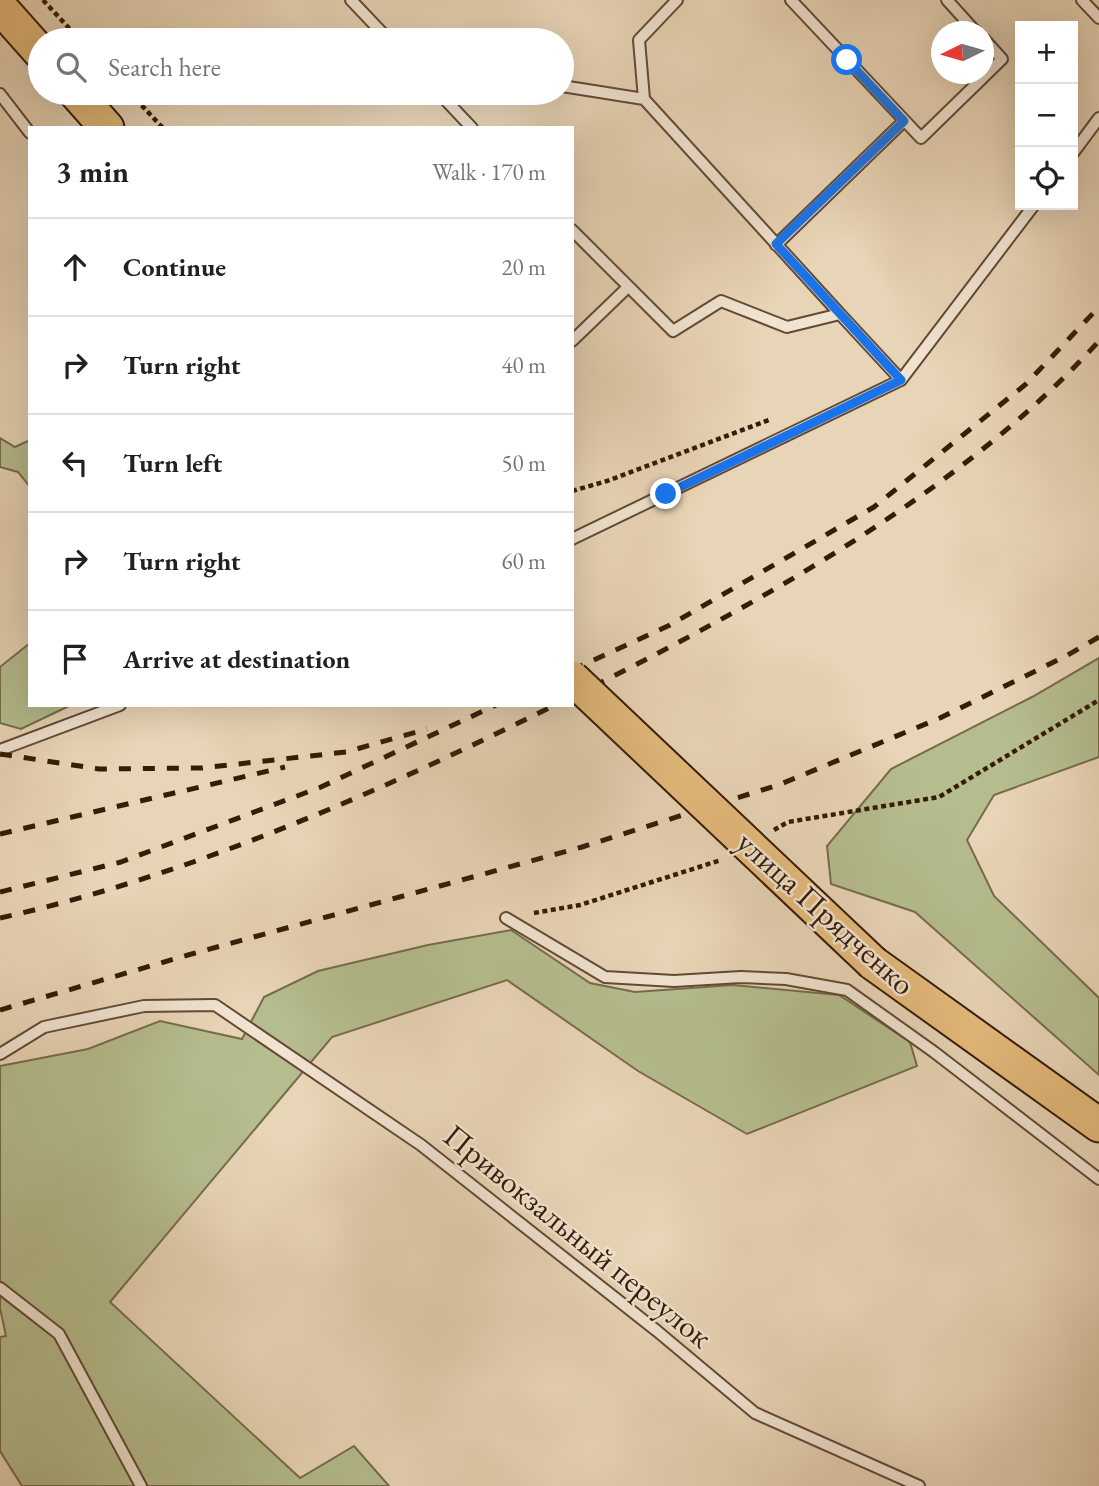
<!DOCTYPE html>
<html lang="en">
<head>
<meta charset="utf-8">
<style>
	body { margin:0; font-family:"EB Garamond",serif; background:#f6f6f6; color:#202124 }
	.controls { position:absolute; right:21px; top:21px; display:grid; overflow:hidden; border-radius:0px; box-shadow:0 7px 28px #0002 }
	.controls button { width:63px; height:63px; display:grid; place-items:center; padding:0; border:0; border-bottom:2px solid #e0e0e0; background:#fff; color:#202124; font:35px sans-serif }
	.compass { position:absolute; left:931px; top:21px; width:63px; height:63px; border-radius:50%; background:#fff; box-shadow:0 7px 28px #0002; rotate:265deg }
	.stop { position:absolute; width:21px; height:21px; margin:-16px; border:5px solid #1a73e8; border-radius:50%; background:#fff }
	.stop.end { background:#1a73e8; border-color:#fff; box-shadow:0 2px 7px #0008 }
	.list { margin:0; padding:0; list-style:none }
	h2 { display:flex; justify-content:space-between; align-items:center; height:91px; margin:0; padding:0 28px; font-size:30px }
	h2 small { font-size:23px; font-weight:400; color:#757577 }
	.list li { display:grid; grid-template-columns:46px 1fr auto; gap:21px; align-items:center; box-sizing:border-box; height:98px; padding:0 28px; border-top:2px solid #e0e0e0 }
	.list b { display:block; font-size:26px; white-space:nowrap }
	.list em { font-size:23px; font-style:normal; color:#757577 }
	.icon { flex:none; width:38px; height:38px; fill:none; stroke:currentColor; stroke-width:2; stroke-linecap:round; stroke-linejoin:round }
	.map { position:relative; flex:none; width:1099px; height:1486px; overflow:hidden }
	.search { position:absolute; background:#fff; box-shadow:0 7px 28px #0002; left:28px; top:28px; width:546px; height:77px; display:flex; align-items:center; gap:18px; box-sizing:border-box; padding:0 24px; border-radius:38px; color:#757577; font-size:26px }
	.panel { position:absolute; background:#fff; box-shadow:0 7px 28px #0002; left:28px; top:126px; width:546px; height:581px; border-radius:0px }
	.map>svg:first-child { display:block }
</style>
</head>
<body>
<div class="map">
<svg width="1099" height="1486" viewBox="0 0 1099 1486">
	<rect width="100%" height="100%" fill="#e8d4b6"/>
	<filter id="stains"><feTurbulence type="fractalNoise" baseFrequency=".00286" numOctaves="4"/><feColorMatrix values="0 0 0 0 .2 0 0 0 0 .09 0 0 0 0 .02 0 0 0 .5 -.17"/></filter>
	<radialGradient id="worn" r=".72"><stop offset=".6" stop-color="#630" stop-opacity="0"/><stop offset="1" stop-color="#630" stop-opacity=".3"/></radialGradient>
	<path fill="#b5bd8e" stroke="#766c4b" stroke-width="2" d="M0,438L15,447L30,440V487L18,472L0,467Z
		M30,643V705H71L21,729L0,723V667Z
		M1099,658V757L994,795L967,840L994,896L1099,998V1075L915,912L831,884L827,846L891,769L1032,697Z
		M511,930L590,983L635,992L733,985L839,995L910,1042L917,1066L747,1134L638,1071L507,980L332,1037L110,1302L300,1478L354,1446L389,1486H22L0,1451V1337L6,1336L0,1308V1066L88,1049L160,1021L242,1039L264,997L318,971L428,945Z"/>
	<g fill="none" stroke-linecap="round" stroke-linejoin="round">
		<defs>
			<path id="lane" d="M351,0L389,40
				M791,0L921,138L1002,59L984,39
				M947,0L976,32
				M1082,0L1099,18
				M562,86L644,99L840,314
				M439,93L472,128
				M0,94L30,133
				M644,99L639,40L677,0
				M1073,153L1099,118
				M572,230L673,331L721,301L787,327L840,314L901,380
				M776,245L904,121
				M572,341L628,287
				M572,539L901,380L1034,205
				M0,750L120,705
				M506,918L605,977L674,981L741,977L786,979L847,990L934,1052L1099,1179
				M0,1054L44,1027L144,1006L215,1005L421,1145L657,1331L755,1413L919,1486
				M0,1288L59,1334L141,1486"/>
			<path id="primary" d="M0,7L40,52
				M76,93L107,128
				M873,963L1099,1125"/>
		</defs>
		<use href="#lane" stroke="#634934" stroke-width="14"/>
		<use href="#primary" stroke="#371b08" stroke-width="37"/>
		<path stroke="#371b08" stroke-width="4.5" stroke-dasharray="5 3.5" stroke-linecap="butt" d="M43,0L80,40
			M130,93L163,128
			M572,491L607,481L769,420
			M774,830L788,822L939,797L1099,700
			M534,913L580,905L721,860"/>
		<use href="#lane" stroke="#f0e3d0" stroke-width="10"/>
		<use href="#primary" stroke="#e4ba7b" stroke-width="33"/>
		<path stroke="#371b08" stroke-width="5" stroke-dasharray="12 12" stroke-linecap="butt" d="M572,670L670,625L874,507L1026,384L1099,307
			M572,697C756,605 960,494 1099,341
			M0,754L99,769L202,768L346,752L427,729
			M0,834L285,767
			M0,892L121,862L321,787L496,705
			M0,918C189,876 382,791 555,705
			M0,1010L188,955L582,847L781,784L940,718L1066,656L1099,637"/>
		<defs>
			<path id="primary-bridge" d="M572,678L873,963"/>
		</defs>
		<use href="#primary-bridge" stroke="#371b08" stroke-width="37" stroke-linecap="butt"/>
		<use href="#primary-bridge" stroke="#e4ba7b" stroke-width="33"/>
	</g>
	<g fill="none" stroke-linecap="round" stroke-linejoin="round">
		<path stroke="#1a73e8" stroke-width="9" d="M666,494L901,380L776,244L904,121L847,60"/>
	</g>
	<g text-anchor="middle" stroke-width="5" stroke-linejoin="round" paint-order="stroke">
		<g font-size="32" fill="#371b08" stroke="#f0e3d0">
			<text transform="translate(826 913) rotate(42)" y="11">улица Прядченко</text>
			<text transform="translate(578 1236) rotate(39)" y="11">Привокзальный переулок</text>
		</g>
	</g>
	<rect width="100%" height="100%" filter="url(#stains)"/>
	<rect width="100%" height="100%" fill="url(#worn)"/>
</svg>
<div class="controls">
<button>+</button>
<button>−</button>
<button><svg class="icon" aria-label="locate" viewBox="0 0 24 24"><circle cx="12" cy="12" r="6"/><path d="M12 2v4M12 18v4M2 12h4M18 12h4"/></svg></button>
</div>
<svg class="compass" viewBox="-18 -18 36 36"><path d="M0-13l5 13h-10z" fill="#e53935"/><path d="M0 13l5-13h-10z" fill="#757577"/></svg>
<div class="stop" style="left:847px;top:60px"></div>
<div class="stop end" style="left:666px;top:494px"></div>
<div class="search"><svg class="icon" aria-label="search" viewBox="0 0 24 24"><circle cx="10" cy="10" r="6"/><path d="M15 15l6 6"/></svg>Search here</div>
<section class="panel">
<h2>3 min<small>Walk · 170 m</small></h2>
<ul class="list">
<li><svg class="icon" aria-label="ahead" viewBox="0 0 24 24"><path d="M12 20V5M6 11l6-6 6 6"/></svg><div><b>Continue</b></div><em>20 m</em></li>
<li><svg class="icon" aria-label="right" viewBox="0 0 24 24"><path d="M7 20v-9h11M14 6l5 5-5 5"/></svg><div><b>Turn right</b></div><em>40 m</em></li>
<li><svg class="icon" aria-label="left" viewBox="0 0 24 24"><path d="M17 20v-9H6M10 6l-5 5 5 5"/></svg><div><b>Turn left</b></div><em>50 m</em></li>
<li><svg class="icon" aria-label="right" viewBox="0 0 24 24"><path d="M7 20v-9h11M14 6l5 5-5 5"/></svg><div><b>Turn right</b></div><em>60 m</em></li>
<li><svg class="icon" aria-label="arrive" viewBox="0 0 24 24"><path d="M6 21V4h12l-3 4 3 4H6"/></svg><div><b>Arrive at destination</b></div></li>
</ul>
</section>
</div>
</body>
</html>
